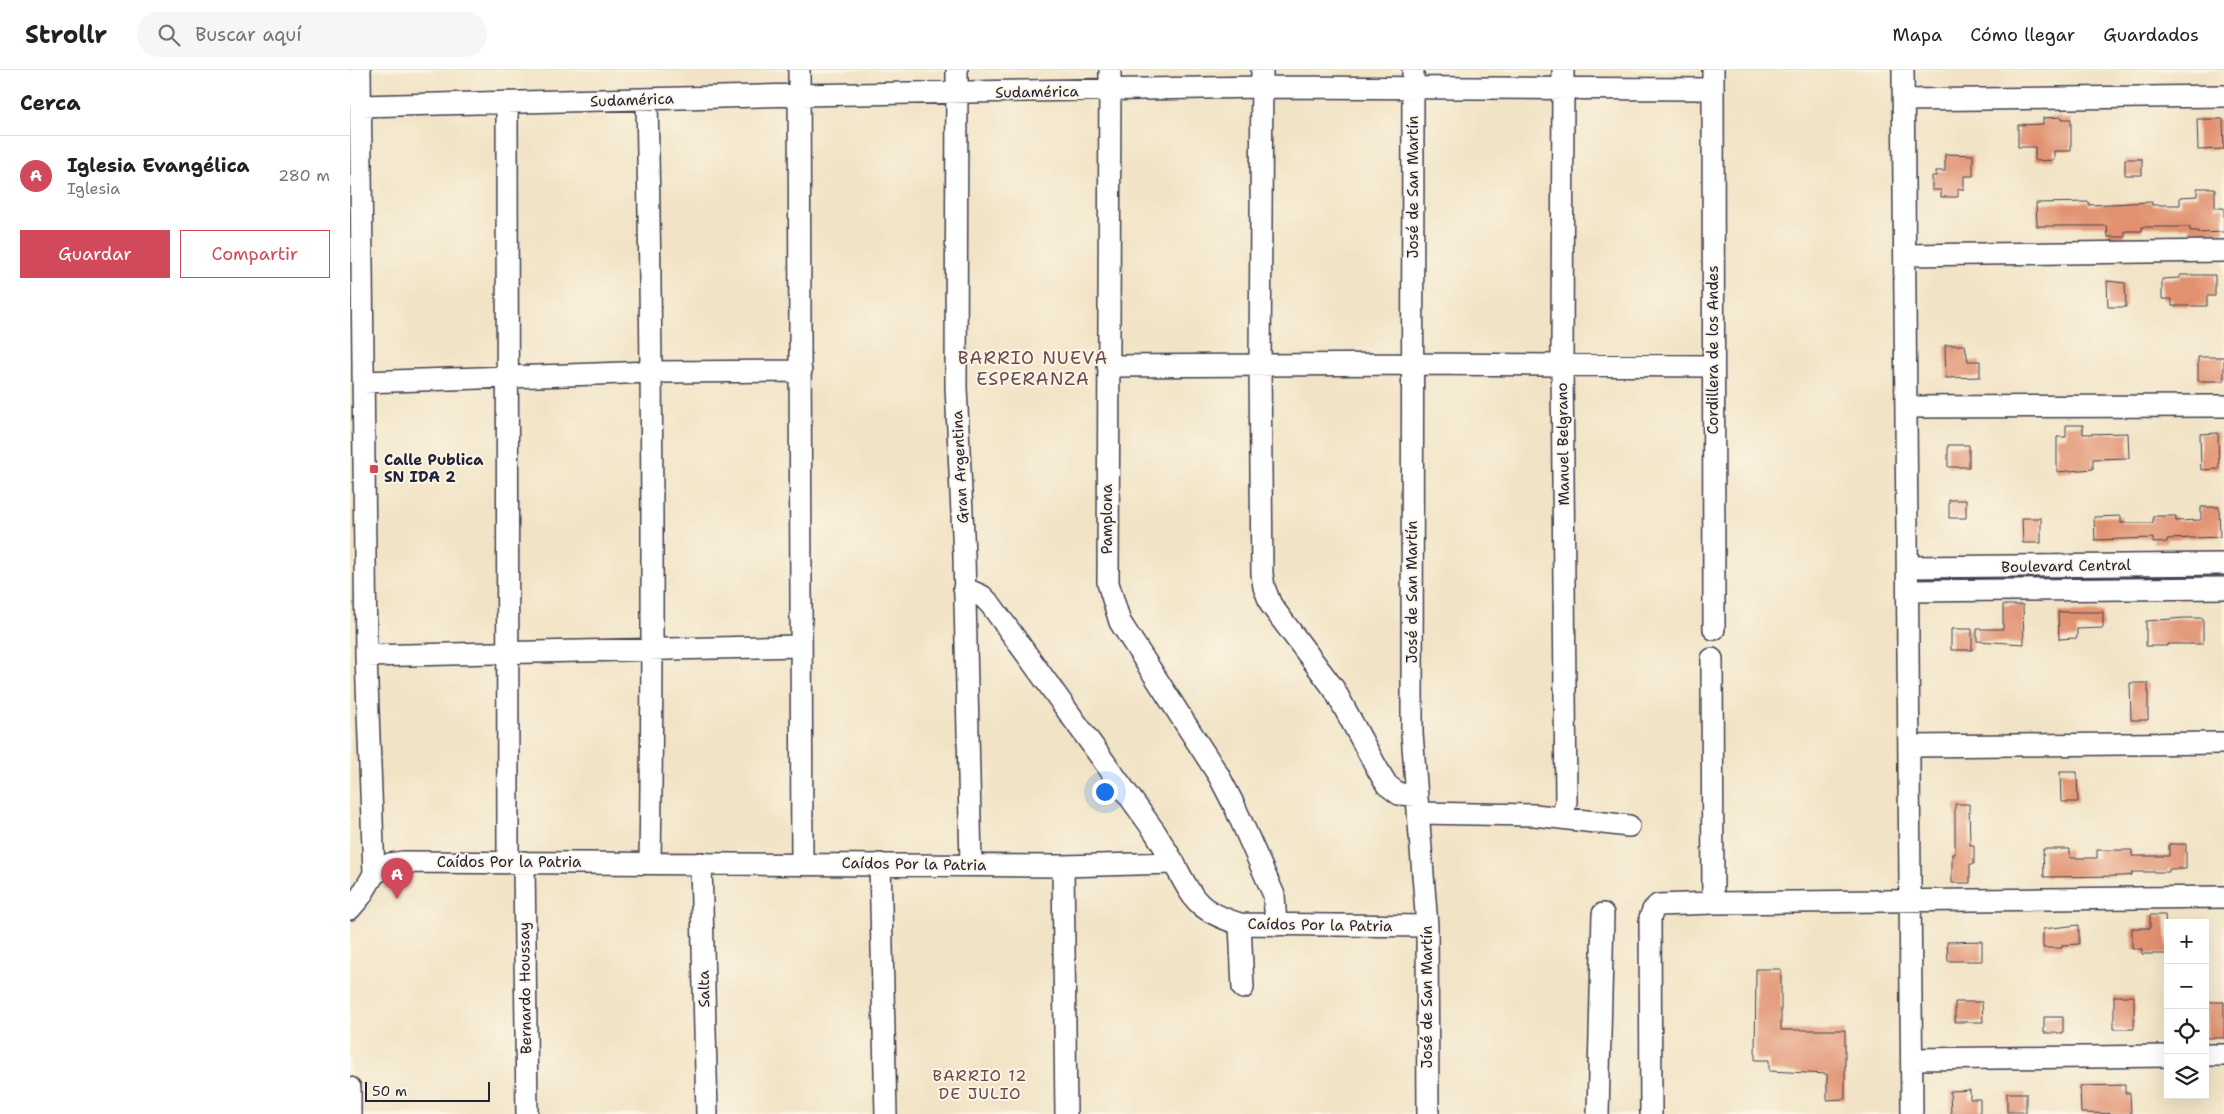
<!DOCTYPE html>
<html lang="es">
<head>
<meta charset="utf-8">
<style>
	body { margin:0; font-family:"Shantell Sans",sans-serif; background:#f6f6f6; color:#202124 }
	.controls { position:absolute; right:15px; bottom:15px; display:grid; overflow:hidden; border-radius:0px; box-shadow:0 5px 20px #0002 }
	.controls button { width:45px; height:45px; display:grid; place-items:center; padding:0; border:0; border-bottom:1px solid #e0e0e0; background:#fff; color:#202124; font:25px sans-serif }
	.scale { position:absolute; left:15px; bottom:12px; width:125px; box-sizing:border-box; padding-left:5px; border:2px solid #22223b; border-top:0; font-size:14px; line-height:18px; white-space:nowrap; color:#22223b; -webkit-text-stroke:4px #fcf5e5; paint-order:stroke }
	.you { position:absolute; left:754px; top:721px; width:18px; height:18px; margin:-12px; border:4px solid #fff; border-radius:50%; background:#1a73e8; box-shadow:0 0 0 8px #1a73e833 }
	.badge { display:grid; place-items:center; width:32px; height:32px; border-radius:50%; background:#d1495b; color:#fff; font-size:16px; font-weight:700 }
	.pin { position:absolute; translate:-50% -41px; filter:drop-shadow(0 1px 2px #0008) }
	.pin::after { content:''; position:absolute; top:26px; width:18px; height:15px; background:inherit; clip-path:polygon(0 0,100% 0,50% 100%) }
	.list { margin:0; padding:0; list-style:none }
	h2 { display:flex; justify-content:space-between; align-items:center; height:65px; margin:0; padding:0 20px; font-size:21px }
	h2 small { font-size:16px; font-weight:400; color:#757577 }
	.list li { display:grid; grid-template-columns:32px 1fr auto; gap:15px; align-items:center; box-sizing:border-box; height:80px; padding:0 20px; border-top:1px solid #e0e0e0 }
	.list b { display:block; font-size:19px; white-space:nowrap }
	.list p { margin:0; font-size:16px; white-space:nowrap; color:#757577 }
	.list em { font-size:16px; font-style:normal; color:#757577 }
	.actions { display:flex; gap:10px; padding:15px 20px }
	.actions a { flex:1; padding:11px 0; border:1px solid #d1495b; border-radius:0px; text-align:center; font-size:18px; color:#d1495b }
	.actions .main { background:#d1495b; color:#fff }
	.icon { flex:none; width:28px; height:28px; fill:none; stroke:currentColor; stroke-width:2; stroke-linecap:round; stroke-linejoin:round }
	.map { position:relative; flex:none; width:1874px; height:1044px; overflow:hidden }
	header { display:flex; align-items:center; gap:30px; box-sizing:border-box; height:70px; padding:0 25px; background:#fff; border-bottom:1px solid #e0e0e0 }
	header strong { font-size:24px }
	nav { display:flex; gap:28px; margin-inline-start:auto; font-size:18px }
	.search { width:350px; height:45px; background:#f6f6f6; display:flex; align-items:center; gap:12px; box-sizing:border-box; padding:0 18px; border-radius:28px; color:#757577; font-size:19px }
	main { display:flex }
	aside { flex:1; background:#fff }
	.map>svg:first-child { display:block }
</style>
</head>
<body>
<header>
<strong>Strollr</strong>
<div class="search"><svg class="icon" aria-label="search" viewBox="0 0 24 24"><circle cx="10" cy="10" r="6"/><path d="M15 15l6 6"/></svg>Buscar aquí</div>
<nav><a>Mapa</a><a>Cómo llegar</a><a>Guardados</a></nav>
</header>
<main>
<aside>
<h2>Cerca<small></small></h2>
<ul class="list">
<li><span class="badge">A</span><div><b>Iglesia Evangélica</b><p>Iglesia</p></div><em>280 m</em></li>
</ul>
<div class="actions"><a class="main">Guardar</a><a>Compartir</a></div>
</aside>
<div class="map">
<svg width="1874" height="1044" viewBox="0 0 1874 1044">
	<defs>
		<pattern id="grass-tufts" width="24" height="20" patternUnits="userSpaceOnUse" patternTransform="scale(1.25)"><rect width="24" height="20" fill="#b5d47a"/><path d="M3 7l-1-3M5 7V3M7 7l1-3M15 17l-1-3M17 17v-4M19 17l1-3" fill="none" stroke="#9bb66a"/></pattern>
	</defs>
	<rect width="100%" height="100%" fill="#fcf5e5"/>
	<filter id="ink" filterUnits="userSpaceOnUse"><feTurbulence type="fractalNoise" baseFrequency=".02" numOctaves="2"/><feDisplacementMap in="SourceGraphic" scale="10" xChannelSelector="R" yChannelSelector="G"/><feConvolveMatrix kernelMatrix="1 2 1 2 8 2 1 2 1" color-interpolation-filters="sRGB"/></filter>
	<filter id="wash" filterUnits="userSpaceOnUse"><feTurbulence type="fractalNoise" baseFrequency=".0096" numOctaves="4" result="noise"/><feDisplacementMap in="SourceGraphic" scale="20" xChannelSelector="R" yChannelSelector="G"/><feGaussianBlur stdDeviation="1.12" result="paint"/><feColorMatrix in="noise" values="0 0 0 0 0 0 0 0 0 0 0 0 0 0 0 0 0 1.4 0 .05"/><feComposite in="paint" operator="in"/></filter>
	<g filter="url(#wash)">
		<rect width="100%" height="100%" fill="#f1e3c5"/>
		<path fill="url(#grass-tufts)" stroke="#6c7b5a" d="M1874,502V509L1596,511L1594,508L1595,506Z"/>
		<g id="blocks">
			<path fill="#e1916f" d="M1712,47V49H1721V81H1704V90L1685,91V77H1668V55L1693,54V48Z
				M1847,49H1873L1874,79L1848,80Z
				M1595,84L1623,85V106H1614V119H1608V127H1591V120H1582V106H1586V101H1595Z
				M1775,89H1792V105H1775Z
				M1847,118H1865V138H1874V162L1848,163V161H1840V157H1792V161H1775V167H1758L1757,156H1687L1686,133L1739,132V135L1802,132V135H1830V127L1847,126Z
				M1830,205H1865V226H1857V236H1822V229H1812V209L1830,208Z
				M1757,211L1775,213L1776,237H1758Z
				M1595,275H1615L1618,291H1630V307L1596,308Z
				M1848,287H1874V311H1848Z
				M1716,355H1733V364L1778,363L1779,388L1743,389V399L1707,402V367H1716Z
				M1868,363L1869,399L1851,400L1850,364Z
				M1598,375H1619V397H1598Z
				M1599,430H1616V448H1599Z
				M1851,437H1869L1870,467L1817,469V472L1803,473V468L1745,470L1744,447L1771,446V453H1803V446H1826V451L1851,450Z
				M1672,448H1691V473H1673Z
				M1653,535H1673L1674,574L1627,571V559H1653Z
				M1708,542H1753V558L1727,559V568L1709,569Z
				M1834,548H1853V574H1817V576H1796V551Z
				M1601,559H1622V580H1601Z
				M1780,613H1798V650H1781Z
				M1710,702H1727L1728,732H1711Z
				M1605,734H1619L1620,775H1624V794H1620V813H1602V784H1605Z
				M1819,774H1836V799H1819V802H1782V805L1774,806L1694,807L1693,779H1720V788H1747V780H1782V786H1819Z
				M1800,845H1815L1818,884H1792V879H1782V858H1800Z
				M1729,855V874L1712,875V878H1693V859Z
				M1632,871V891H1598L1597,872Z
				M1406,899H1431V960H1495V1029L1477,1030V1004L1419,1001V990H1405Z
				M1764,926H1784V959H1764Z
				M1605,932H1632L1633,952H1605Z
				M1856,932H1874V968H1857Z
				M1694,947H1713V963H1694Z
				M1775,1015V1023H1780L1781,1044L1731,1043L1730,1016Z
				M1620,1020V1029H1630V1044H1601L1600,1021Z
				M1657,1023H1676V1042H1657Z"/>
		</g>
	</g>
	<g filter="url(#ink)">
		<use href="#blocks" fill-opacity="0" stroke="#413f50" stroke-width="1"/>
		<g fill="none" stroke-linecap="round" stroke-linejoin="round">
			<defs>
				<path id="minor" d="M449,0L452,793
					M607,0L606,317L614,485L621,795
					M760,0L758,513L770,552L869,706L884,735L924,825L926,855
					M912,0L910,295L912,504L914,517L921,535L984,619L1028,700L1037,715L1049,724L1066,725
					M1063,0L1062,663L1077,856L1078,1044
					M1363,0L1364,559
					M1553,0L1562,1044
					M297,30C302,284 304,538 300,792
					M1554,30L1874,26
					M157,33L158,791
					M10,36L450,25L912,17L1363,19
					M1555,185L1874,181
					M758,296L1063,294L1362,296
					M13,312L303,302L451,301
					M1556,337L1874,336
					M1558,497L1874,494
					M614,518L632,526L641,535L805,762L824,793
					M1558,521L1874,518
					M16,586L450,576
					M1362,589L1363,833
					M1559,676L1874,673
					M1068,743L1185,745L1279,756
					M1212,748L1216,732L1212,295L1213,0
					M174,792L177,1044
					M351,793L357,1044
					M530,794L536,1044
					M713,796L716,1044
					M24,804L40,794L53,792L713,796L824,793C844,831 848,841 890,854L1077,856
					M0,839L11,826L24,804L16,586L10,0
					M890,854L893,918
					M1855,985H1874
					M1562,989L1818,986
					M0,1018V1044
					M1248,1044L1253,844
					M1301,1044L1300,848L1303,840L1308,835L1363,833L1874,827"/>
			</defs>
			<use href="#minor" stroke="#413f50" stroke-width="24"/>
			<use href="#minor" stroke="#fff" stroke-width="21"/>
		</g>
	</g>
	<rect fill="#d1495b" stroke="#fcf5e5" stroke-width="2" x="19" y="394" width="10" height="10" rx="2.5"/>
	<g text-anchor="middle" stroke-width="4" stroke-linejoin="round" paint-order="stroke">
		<g font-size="15" fill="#22223b" stroke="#fcf5e5">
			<text transform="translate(687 22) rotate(-1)" y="5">Sudamérica</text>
			<text transform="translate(282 30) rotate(-2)" y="5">Sudamérica</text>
			<text transform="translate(1063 117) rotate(-90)" y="5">José de San Martín</text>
			<text transform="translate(1363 280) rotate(-90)" y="5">Cordillera de los Andes</text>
			<text transform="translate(1213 374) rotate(-91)" y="5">Manuel Belgrano</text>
			<text transform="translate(610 397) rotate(-93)" y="5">Gran Argentina</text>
			<text transform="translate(757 449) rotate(-90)" y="5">Pamplona</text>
			<text transform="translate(1716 496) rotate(-1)" y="5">Boulevard Central</text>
			<text transform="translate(1062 522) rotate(-90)" y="5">José de San Martín</text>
			<text x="159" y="797">Caídos Por la Patria</text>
			<text transform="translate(564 794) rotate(1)" y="5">Caídos Por la Patria</text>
			<text transform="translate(970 855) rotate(1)" y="5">Caídos Por la Patria</text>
			<text transform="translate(175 918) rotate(-91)" y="5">Bernardo Houssay</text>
			<text transform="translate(354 919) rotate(-91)" y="5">Salta</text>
			<text transform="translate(1077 927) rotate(-90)" y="5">José de San Martín</text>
		</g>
		<g font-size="15" font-weight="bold" fill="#22223b" stroke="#fcf5e5" text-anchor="start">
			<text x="34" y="395">Calle Publica<tspan x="34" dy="17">SN IDA 2</tspan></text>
		</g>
		<g font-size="16" letter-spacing="1" fill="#65494d" stroke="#fcf5e5">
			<text x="630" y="1011">BARRIO 12<tspan x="630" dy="18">DE JULIO</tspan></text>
		</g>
		<g font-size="18" letter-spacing="1" fill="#65494d" stroke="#fcf5e5">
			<text x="683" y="294">BARRIO NUEVA<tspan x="683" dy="21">ESPERANZA</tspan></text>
		</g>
	</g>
</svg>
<div class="controls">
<button>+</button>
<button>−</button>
<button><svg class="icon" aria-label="locate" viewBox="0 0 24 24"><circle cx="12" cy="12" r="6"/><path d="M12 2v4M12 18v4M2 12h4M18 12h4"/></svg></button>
<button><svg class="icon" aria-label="layers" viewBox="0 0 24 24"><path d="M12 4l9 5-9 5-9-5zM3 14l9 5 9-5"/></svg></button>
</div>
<div class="scale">50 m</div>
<div class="you"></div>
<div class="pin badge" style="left:47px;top:829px">A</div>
</div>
</main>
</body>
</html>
